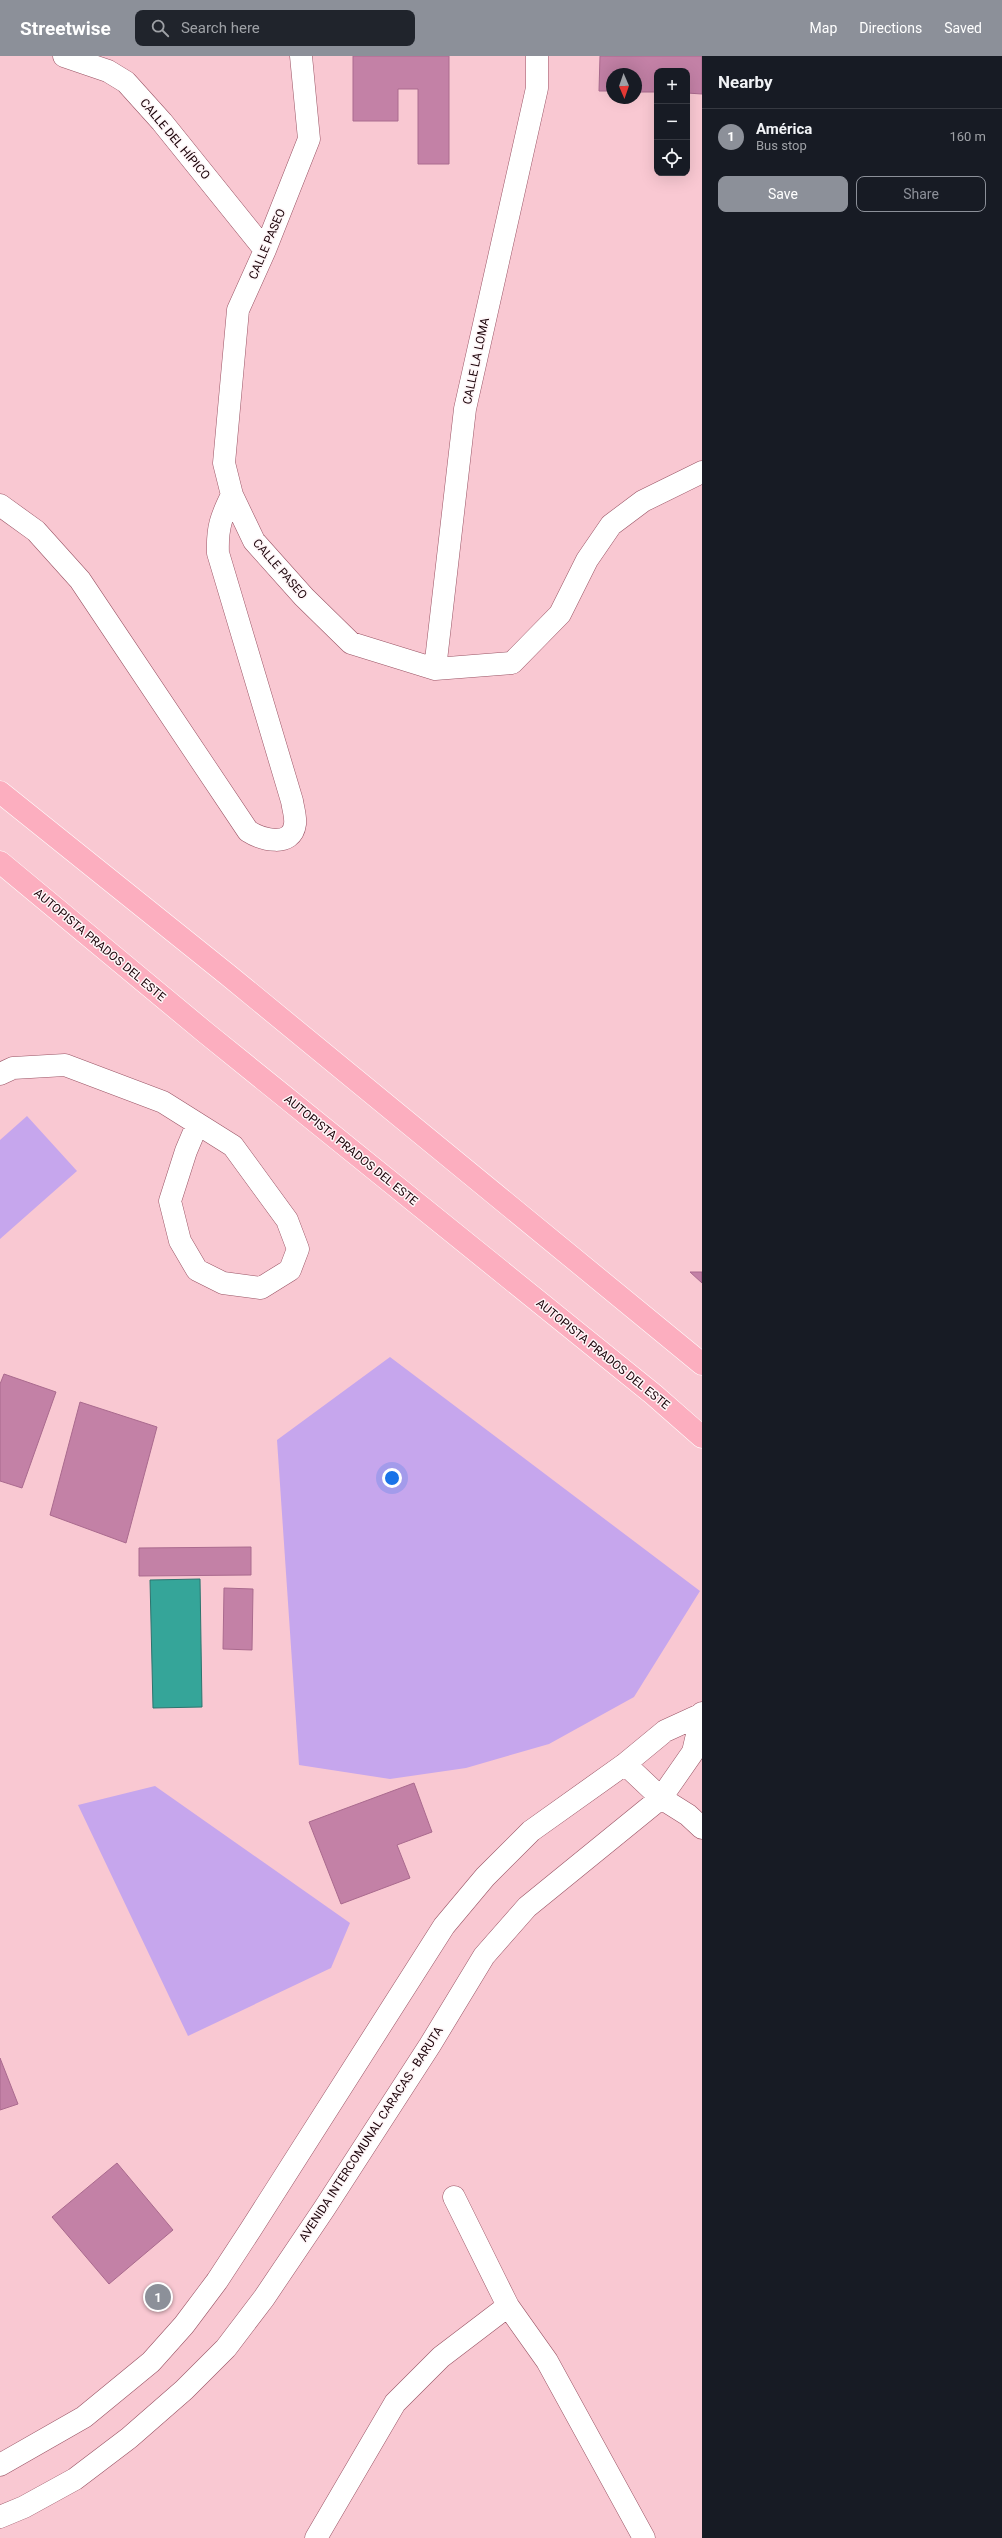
<!DOCTYPE html>
<html lang="en">
<head>
<meta charset="utf-8">
<style>
	body { margin:0; font-family:Roboto,sans-serif; background:#20242c; color:#f1f3f6 }
	.controls { position:absolute; right:12px; top:12px; display:grid; overflow:hidden; border-radius:8px; box-shadow:0 4px 16px #0002 }
	.controls button { width:36px; height:36px; display:grid; place-items:center; padding:0; border:0; border-bottom:1px solid #363941; background:#171b24; color:#f1f3f6; font:20px sans-serif }
	.compass { position:absolute; left:606px; top:12px; width:36px; height:36px; border-radius:50%; background:#171b24; box-shadow:0 4px 16px #0002; rotate:178deg }
	.you { position:absolute; left:392px; top:1422px; width:14px; height:14px; margin:-10px; border:3px solid #fff; border-radius:50%; background:#1a73e8; box-shadow:0 0 0 6px #1a73e833 }
	.badge { display:grid; place-items:center; width:26px; height:26px; border-radius:50%; background:#8c9099; color:#fff; font-size:13px; font-weight:700 }
	.pin { position:absolute; translate:-50% -50%; border:2px solid #fff; box-shadow:0 1px 4px #0006 }
	.list { margin:0; padding:0; list-style:none }
	h2 { display:flex; justify-content:space-between; align-items:center; height:52px; margin:0; padding:0 16px; font-size:17px }
	h2 small { font-size:13px; font-weight:400; color:#9ea1a6 }
	.list li { display:grid; grid-template-columns:26px 1fr auto; gap:12px; align-items:center; box-sizing:border-box; height:56px; padding:0 16px; border-top:1px solid #363941 }
	.list b { display:block; font-size:15px; white-space:nowrap }
	.list p { margin:0; font-size:13px; white-space:nowrap; color:#9ea1a6 }
	.list em { font-size:13px; font-style:normal; color:#9ea1a6 }
	.actions { display:flex; gap:8px; padding:12px 16px }
	.actions a { flex:1; padding:9px 0; border:1px solid #8c9099; border-radius:8px; text-align:center; font-size:14px; color:#8c9099 }
	.actions .main { background:#8c9099; color:#fff }
	.icon { flex:none; width:22px; height:22px; fill:none; stroke:currentColor; stroke-width:2; stroke-linecap:round; stroke-linejoin:round }
	.map { position:relative; flex:none; width:702px; height:2482px; overflow:hidden }
	header { display:flex; align-items:center; gap:24px; box-sizing:border-box; height:56px; padding:0 20px; background:#8c9099; color:#fff }
	header strong { font-size:19px }
	nav { display:flex; gap:22px; margin-inline-start:auto; font-size:14px }
	.search { width:280px; height:36px; background:#20242c; display:flex; align-items:center; gap:10px; box-sizing:border-box; padding:0 14px; border-radius:8px; color:#9ea1a6; font-size:15px }
	main { display:flex }
	aside { flex:1; background:#171b24 }
	.map>svg:first-child { display:block }
</style>
</head>
<body>
<header>
<strong>Streetwise</strong>
<div class="search"><svg class="icon" aria-label="search" viewBox="0 0 24 24"><circle cx="10" cy="10" r="6"/><path d="M15 15l6 6"/></svg>Search here</div>
<nav><a>Map</a><a>Directions</a><a>Saved</a></nav>
</header>
<main>
<div class="map">
<svg width="702" height="2482" viewBox="0 0 702 2482">
	<rect width="100%" height="100%" fill="#f9c8d2"/>
	<path fill="#c6a6ed" d="M27,1060L77,1115L0,1183V1084Z
		M390,1301L700,1535L634,1641L549,1688L466,1712L390,1723L299,1709L277,1384Z
		M155,1730L350,1867L331,1912L188,1980L78,1749Z"/>
	<path fill="#35a599" stroke="#2d746e" d="M200,1523L202,1651L153,1652L150,1524Z"/>
	<path fill="#c381a6" stroke="#aa6a8e" d="M353,0H449V108H418V33H398V65H353Z
		M600,0H702V38L687,37V15H657V36H636V18H612V35H599Z
		M690,1216H702V1227Z
		M4,1318L56,1336L22,1432L0,1425V1328Z
		M80,1346L157,1371L126,1487L50,1459Z
		M251,1491V1519L139,1520V1492Z
		M224,1532L253,1533L252,1594L223,1593Z
		M414,1727L432,1776L397,1789L410,1822L341,1848L309,1766Z
		M0,2002L18,2048L0,2054Z
		M117,2107L173,2174L109,2228L52,2161Z"/>
	<g fill="none" stroke-linecap="round" stroke-linejoin="round">
		<defs>
			<path id="minor" d="M64,0L108,15L126,26L162,66L265,194
				M301,0L309,83L265,194L238,254L224,407L232,439L254,485L304,541L351,587L435,613L512,607L560,558L587,504L611,469L643,445L702,416
				M0,449L36,475L80,524L248,775C262,784 292,792 295,768C296,761 293,752 292,745L218,497C217,472 221,461 232,439
				M435,613L465,353L537,32V0
				M0,1018L13,1012L65,1009L163,1046L233,1090L287,1164L298,1193L290,1214L261,1232L223,1227L197,1214L180,1185L170,1145L186,1095L197,1069
				M625,1708L661,1742L688,1759L702,1772
				M454,2141L508,2250L547,2305L644,2482
				M0,2409L84,2361L151,2306L184,2269L217,2225L251,2173L444,1870L485,1821L531,1775L625,1708L665,1675L700,1659
				M0,2461L24,2451L75,2423L129,2382L184,2334L226,2292L264,2242L324,2153L430,1989L484,1900L527,1851L661,1742L693,1696L702,1657
				M316,2482L395,2347L441,2301L508,2250"/>
			<path id="highway" d="M0,736L228,919L702,1308
				M0,806L206,977L653,1338L702,1381"/>
		</defs>
		<use href="#minor" stroke="#995364" stroke-width="23"/>
		<use href="#highway" stroke="#fff" stroke-width="23"/>
		<use href="#minor" stroke="#fff" stroke-width="22"/>
		<use href="#highway" stroke="#fcaebf" stroke-width="22"/>
	</g>
	<g text-anchor="middle" stroke-width="3" stroke-linejoin="round" paint-order="stroke">
		<g font-size="12" fill="#1b0309" stroke="#fef5f7">
			<text transform="translate(175 83) rotate(50)" y="4">CALLE DEL HÍPICO</text>
			<text transform="translate(267 188) rotate(-67)" y="4">CALLE PASEO</text>
			<text transform="translate(476 305) rotate(-78)" y="4">CALLE LA LOMA</text>
			<text transform="translate(280 513) rotate(49)" y="4">CALLE PASEO</text>
			<text transform="translate(100 889) rotate(40)" y="4">AUTOPISTA PRADOS DEL ESTE</text>
			<text transform="translate(351 1094) rotate(39)" y="4">AUTOPISTA PRADOS DEL ESTE</text>
			<text transform="translate(603 1298) rotate(39)" y="4">AUTOPISTA PRADOS DEL ESTE</text>
			<text transform="translate(371 2078) rotate(-57)" y="4">AVENIDA INTERCOMUNAL CARACAS - BARUTA</text>
		</g>
	</g>
</svg>
<div class="controls">
<button>+</button>
<button>−</button>
<button><svg class="icon" aria-label="locate" viewBox="0 0 24 24"><circle cx="12" cy="12" r="6"/><path d="M12 2v4M12 18v4M2 12h4M18 12h4"/></svg></button>
</div>
<svg class="compass" viewBox="-18 -18 36 36"><path d="M0-13l5 13h-10z" fill="#e53935"/><path d="M0 13l5-13h-10z" fill="#9ea1a6"/></svg>
<div class="you"></div>
<div class="pin badge" style="left:158px;top:2241px">1</div>
</div>
<aside>
<h2>Nearby<small></small></h2>
<ul class="list">
<li><span class="badge">1</span><div><b>América</b><p>Bus stop</p></div><em>160 m</em></li>
</ul>
<div class="actions"><a class="main">Save</a><a>Share</a></div>
</aside>
</main>
</body>
</html>
